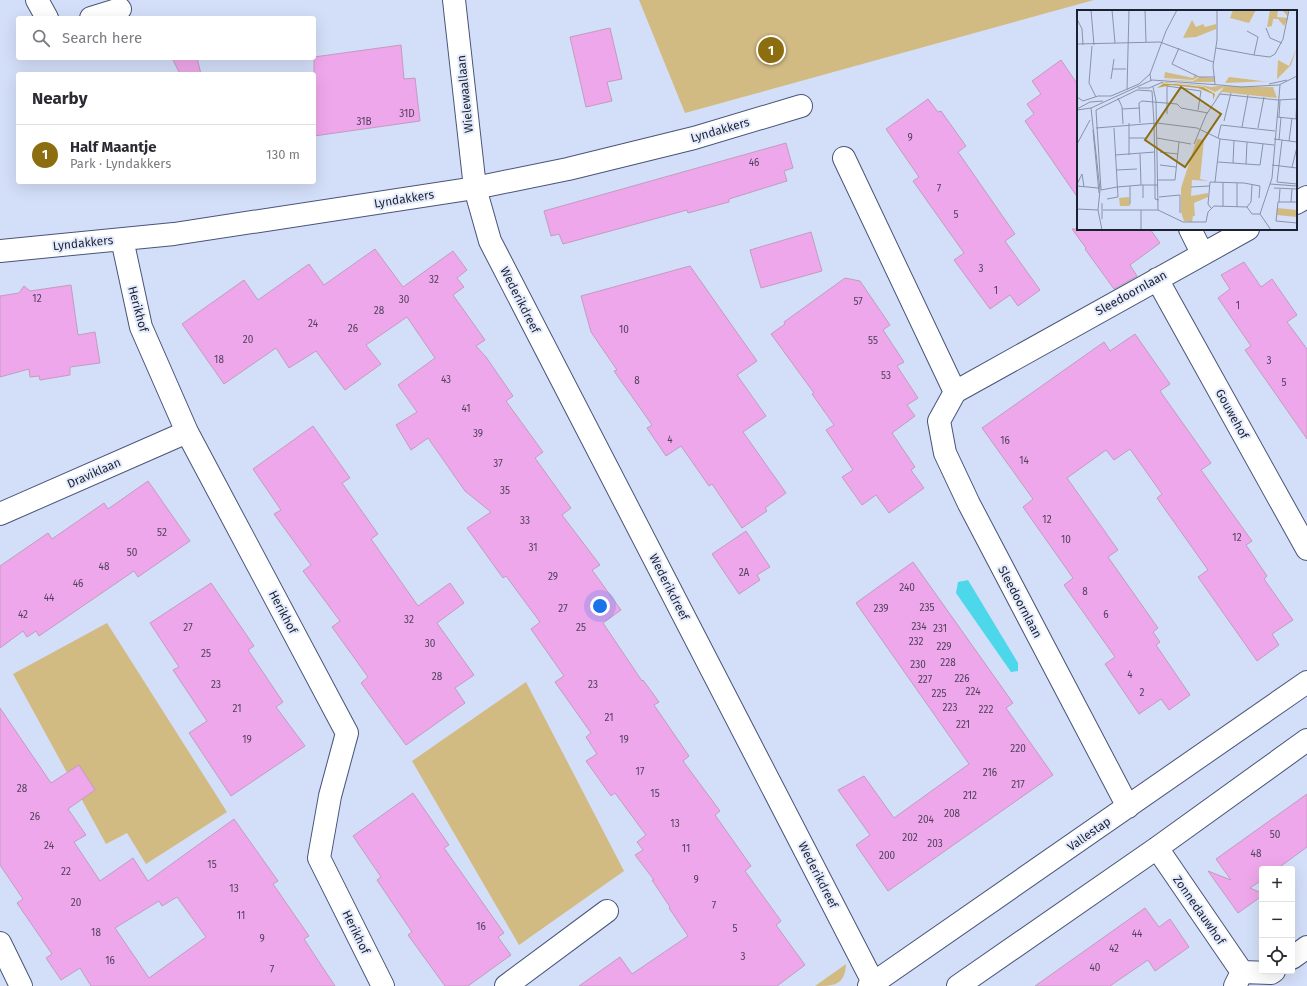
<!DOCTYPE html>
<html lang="en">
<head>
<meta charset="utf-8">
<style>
	body { margin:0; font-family:"Fira Sans",sans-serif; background:#f7f7f7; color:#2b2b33 }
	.controls { position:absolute; right:12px; bottom:12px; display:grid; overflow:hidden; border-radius:4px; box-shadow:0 4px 16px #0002 }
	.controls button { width:36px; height:36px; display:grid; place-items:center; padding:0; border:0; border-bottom:1px solid #e1e1e2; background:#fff; color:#2b2b33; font:20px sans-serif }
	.you { position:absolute; left:600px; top:606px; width:14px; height:14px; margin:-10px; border:3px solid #fff; border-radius:50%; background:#1a73e8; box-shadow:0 0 0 6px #1a73e833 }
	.badge { display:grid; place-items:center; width:26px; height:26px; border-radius:50%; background:#8c6d0f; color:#fff; font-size:13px; font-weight:700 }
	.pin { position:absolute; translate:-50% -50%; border:2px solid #fff; box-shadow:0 1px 4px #0006 }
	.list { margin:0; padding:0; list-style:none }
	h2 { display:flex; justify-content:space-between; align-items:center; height:52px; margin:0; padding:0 16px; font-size:17px }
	h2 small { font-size:13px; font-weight:400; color:#7c7c81 }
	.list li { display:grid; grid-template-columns:26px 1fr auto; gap:12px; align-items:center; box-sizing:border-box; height:60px; padding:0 16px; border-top:1px solid #e1e1e2 }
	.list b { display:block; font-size:15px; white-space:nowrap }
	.list p { margin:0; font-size:13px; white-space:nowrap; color:#7c7c81 }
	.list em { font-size:13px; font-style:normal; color:#7c7c81 }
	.icon { flex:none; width:22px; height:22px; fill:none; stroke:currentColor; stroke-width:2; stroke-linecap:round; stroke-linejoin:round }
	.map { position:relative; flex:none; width:1307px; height:986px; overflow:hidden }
	.search { position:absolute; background:#fff; box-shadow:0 4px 16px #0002; left:16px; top:16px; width:300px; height:44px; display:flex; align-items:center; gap:10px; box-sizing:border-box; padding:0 14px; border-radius:4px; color:#7c7c81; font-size:15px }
	.panel { position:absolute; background:#fff; box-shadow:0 4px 16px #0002; left:16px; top:72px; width:300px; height:112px; border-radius:4px }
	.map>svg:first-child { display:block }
</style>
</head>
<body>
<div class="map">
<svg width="1307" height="986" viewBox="0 0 1307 986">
	<rect width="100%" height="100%" fill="#d3def8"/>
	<path fill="#d2bb83" d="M639,0H1094L685,113Z
		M107,623L227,812L146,864L127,833L106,844L13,674Z
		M526,682L624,871L519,945L412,761Z
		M846,964C845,986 833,986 815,986Z"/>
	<path fill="#4dd7eb" d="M968,580L1018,663V671L1011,672L956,593L958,582Z"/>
	<path fill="#eea7ea" stroke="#c19dbe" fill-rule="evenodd" d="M610,28L622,79L607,82L612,101L586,107L570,37Z
		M401,45L404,79L415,78L420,121L314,136V57Z
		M172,58H197L201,74H180Z
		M1061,60L1078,85V198L1025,121L1034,114L1027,104L1041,94L1032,81Z
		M928,99L938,112L941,111L966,146L958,152L1015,234L1005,241L1040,290L1018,306L1010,295L990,309L954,260L964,253L913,181L919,177L886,129Z
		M786,143L793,168L784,171L787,181L729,199V202L688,213L687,210L563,244L559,234L551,236L544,211Z
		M1072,229H1150L1160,243L1130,265L1137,276L1114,289L1085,249L1086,248Z
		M811,232L822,271L761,288L750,250Z
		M375,249L403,287L453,251L467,270L457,278L464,287L453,295L485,340L476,346L486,357L513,396L506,401L543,452L535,458L571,508L562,515L600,565L592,570L621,610L603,623L642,681L643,680L659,702L654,705L689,756L683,761L720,811L715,815L751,866L745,871L781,921L776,925L805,965L777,986H579L620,957L632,974L688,936L669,908L670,907L652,880H654L635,855L643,850L637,842L646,835L615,793L611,796L586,761L597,754L586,737L591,733L555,682L564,676L531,629L540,622L506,576L503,578L467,528L491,512L465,491L428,438L411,450L396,425L417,412L398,385L435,358L407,317L366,345L381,364L345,390L316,351L289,368L276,348L224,384L182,324L244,280L258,300L309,264L324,285Z
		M1244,262L1261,287L1272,279L1297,315L1287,322L1307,349V439L1245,350L1251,346L1218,298L1230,289L1221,275Z
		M690,266L757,361L737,375L766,416L743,432L786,493L765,508L767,511L742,528L712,484L709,486L681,446L666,456L647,428L652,425L614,371L617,370L591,332L581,296Z
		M845,278L860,281L890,325L883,330L904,362L897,366L918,398L907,405L915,416L892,433L915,467L911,470L924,488L889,513L876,495L862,505L842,477L853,470L826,430L834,425L812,394L814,393L771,334L785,324L784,322Z
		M71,285L78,335L95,332L100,363L70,367V375L40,380L39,376L30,377L29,369L0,377V296L19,293L24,286L30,291Z
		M1135,334L1170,384L1160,391L1211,463L1201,470L1252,541L1246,545L1267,576L1264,579L1293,620L1272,634L1279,645L1257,661L1198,577L1208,570L1157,498L1162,494L1130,449L1114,460L1106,450L1067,478L1118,550L1108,557L1158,628L1153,632L1160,642L1156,645L1190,695L1169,710L1161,699L1139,714L1105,664L1115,657L1064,585L1073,578L1023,507L1033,499L982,428L1104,342L1110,351Z
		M313,426L350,478L342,483L378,534L371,539L418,606L450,583L464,603L437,623L474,675L455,688L465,703L406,745L361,683L368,677L332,627L340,621L303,571L311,565L274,514L281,510L253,469Z
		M148,481L190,541L138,577L134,571L39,636L36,631L27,637L23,631L0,648V566L48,533L52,539L104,503L108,509Z
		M746,531L770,567L757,575L760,580L739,594L712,554Z
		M913,562L1013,703L1006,708L1053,775L888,891L856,845L870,835L838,790L864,776L894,818L969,764L856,603Z
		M211,583L254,646L248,650L283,702L276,707L305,746L231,796L189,733L207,721L173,670L179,667L150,623Z
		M0,708L51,783L79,765L95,790L68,809L86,835L74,842L100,881L133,858L148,881L234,819L278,881L273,884L309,936L304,939L335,986H91L80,968L61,980L46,958L52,954L17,903L23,899L0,865ZM177,897L206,937L149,978L115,928L159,901L162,906Z
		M413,793L449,845L444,848L504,933L498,937L511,955L468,986H445L408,935L412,932L377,880L381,877L353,836Z
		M1307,794V847L1277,869H1262V880L1250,888L1262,893V896L1238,913L1208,871L1231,880L1216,859Z
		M1145,908L1159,927L1170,919L1189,947L1155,971L1148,960L1110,986H1035Z"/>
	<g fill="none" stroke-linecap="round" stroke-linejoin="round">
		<defs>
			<path id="minor" d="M37,0L47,18
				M454,0L475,188L490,241L875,986
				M91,18L120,9
				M844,158L955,392L939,421L945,453L969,504L1128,807
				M1296,203L1307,197
				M1190,229L1202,253
				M122,239L141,327L187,432L347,733L330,796L319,858L383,986
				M0,251L174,234L475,188L568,169L694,138L801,106
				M1157,279L1307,549
				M955,392L1248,229
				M0,514L187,432
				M1157,848L1242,972
				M0,943L21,986
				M1292,958L1307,947
				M506,986L607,911
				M869,986L1307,682
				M958,986L1157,848L1307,740
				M1235,986L1242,972L1271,973L1274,971"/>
		</defs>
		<use href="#minor" stroke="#485579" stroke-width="24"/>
		<use href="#minor" stroke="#fff" stroke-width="22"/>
	</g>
	<g text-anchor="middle" stroke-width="4" stroke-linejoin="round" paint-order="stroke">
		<g font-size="10" fill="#50425f">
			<text x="407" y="117">31D</text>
			<text x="364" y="125">31B</text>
			<text x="910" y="141">9</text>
			<text x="754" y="166">46</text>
			<text x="939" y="192">7</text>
			<text x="956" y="218">5</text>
			<text x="981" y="272">3</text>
			<text x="434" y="283">32</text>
			<text x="996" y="294">1</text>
			<text x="37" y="302">12</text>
			<text x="404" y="303">30</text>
			<text x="858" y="305">57</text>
			<text x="1238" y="309">1</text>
			<text x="379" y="314">28</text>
			<text x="313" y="327">24</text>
			<text x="353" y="332">26</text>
			<text x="624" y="333">10</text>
			<text x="248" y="343">20</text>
			<text x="873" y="344">55</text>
			<text x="219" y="363">18</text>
			<text x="1269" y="364">3</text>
			<text x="886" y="379">53</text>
			<text x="446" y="383">43</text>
			<text x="637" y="384">8</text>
			<text x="1284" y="386">5</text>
			<text x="466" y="412">41</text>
			<text x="478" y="437">39</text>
			<text x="670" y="443">4</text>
			<text x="1005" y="444">16</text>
			<text x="1024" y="464">14</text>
			<text x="498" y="467">37</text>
			<text x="505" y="494">35</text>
			<text x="1047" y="523">12</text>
			<text x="525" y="524">33</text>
			<text x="162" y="536">52</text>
			<text x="1237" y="541">12</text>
			<text x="1066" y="543">10</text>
			<text x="533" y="551">31</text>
			<text x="132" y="556">50</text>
			<text x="104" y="570">48</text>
			<text x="744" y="576">2A</text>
			<text x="553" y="580">29</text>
			<text x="78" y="587">46</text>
			<text x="907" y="591">240</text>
			<text x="1085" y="595">8</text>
			<text x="49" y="601">44</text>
			<text x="927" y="611">235</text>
			<text x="563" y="612">27</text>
			<text x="881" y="612">239</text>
			<text x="23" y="618">42</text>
			<text x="1106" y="618">6</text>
			<text x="409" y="623">32</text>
			<text x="919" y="630">234</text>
			<text x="188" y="631">27</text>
			<text x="581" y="631">25</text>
			<text x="940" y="632">231</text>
			<text x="916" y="645">232</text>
			<text x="430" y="647">30</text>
			<text x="944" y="650">229</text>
			<text x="206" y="657">25</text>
			<text x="948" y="666">228</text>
			<text x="918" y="668">230</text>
			<text x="1130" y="678">4</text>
			<text x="437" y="680">28</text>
			<text x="962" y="682">226</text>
			<text x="925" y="683">227</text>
			<text x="216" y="688">23</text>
			<text x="593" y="688">23</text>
			<text x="973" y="695">224</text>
			<text x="1142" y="696">2</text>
			<text x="939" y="697">225</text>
			<text x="950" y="711">223</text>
			<text x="237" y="712">21</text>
			<text x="986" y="713">222</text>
			<text x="609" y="721">21</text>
			<text x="963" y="728">221</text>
			<text x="247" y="743">19</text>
			<text x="624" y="743">19</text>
			<text x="1018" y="752">220</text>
			<text x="640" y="775">17</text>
			<text x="990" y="776">216</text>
			<text x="1018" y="788">217</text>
			<text x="22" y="792">28</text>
			<text x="655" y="797">15</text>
			<text x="970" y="799">212</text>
			<text x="952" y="817">208</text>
			<text x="35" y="820">26</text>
			<text x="926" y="823">204</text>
			<text x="675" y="827">13</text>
			<text x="1275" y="838">50</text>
			<text x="910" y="841">202</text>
			<text x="935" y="847">203</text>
			<text x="49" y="849">24</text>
			<text x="686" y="852">11</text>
			<text x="1256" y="857">48</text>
			<text x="887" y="859">200</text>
			<text x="212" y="868">15</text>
			<text x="66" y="875">22</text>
			<text x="696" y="883">9</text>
			<text x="234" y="892">13</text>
			<text x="76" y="906">20</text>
			<text x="714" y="909">7</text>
			<text x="241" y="919">11</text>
			<text x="481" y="930">16</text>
			<text x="735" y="932">5</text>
			<text x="96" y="936">18</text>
			<text x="1137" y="937">44</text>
			<text x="262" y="942">9</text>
			<text x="1114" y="952">42</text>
			<text x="743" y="960">3</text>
			<text x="110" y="964">16</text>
			<text x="1095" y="971">40</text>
			<text x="272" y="973">7</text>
		</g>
		<g font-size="12" fill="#1b2131" stroke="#e4ebfc">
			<text transform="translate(465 94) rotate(-96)" y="4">Wielewaallaan</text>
			<text transform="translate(720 130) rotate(-16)" y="4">Lyndakkers</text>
			<text transform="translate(404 199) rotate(-9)" y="4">Lyndakkers</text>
			<text transform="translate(83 243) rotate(-6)" y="4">Lyndakkers</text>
			<text transform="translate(1131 293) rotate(-29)" y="4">Sleedoornlaan</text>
			<text transform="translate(520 300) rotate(63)" y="4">Wederikdreef</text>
			<text transform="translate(138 309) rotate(75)" y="4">Herikhof</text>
			<text transform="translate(1232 414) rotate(61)" y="4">Gouwehof</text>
			<text transform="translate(94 473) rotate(-24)" y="4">Draviklaan</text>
			<text transform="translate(669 587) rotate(63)" y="4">Wederikdreef</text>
			<text transform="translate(1020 602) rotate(62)" y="4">Sleedoornlaan</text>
			<text transform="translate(283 612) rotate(62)" y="4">Herikhof</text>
			<text transform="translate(1089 834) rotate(-35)" y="4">Vallestap</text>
			<text transform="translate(818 875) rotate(63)" y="4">Wederikdreef</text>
			<text transform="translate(1199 910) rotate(55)" y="4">Zonnedauwhof</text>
			<text transform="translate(356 932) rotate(64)" y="4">Herikhof</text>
		</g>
	</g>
	<g transform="translate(1077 10)">
		<rect width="220" height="220" fill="#d3def8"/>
		<path d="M156,0H179L172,13L153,8ZM193,0H211V7L206,1L201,0L200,7L211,8L207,16L201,9H196L195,16L190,17ZM115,10L119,17L126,14L128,17L139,14V19L119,27L106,28ZM220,37L214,55L200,69L201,50L212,56ZM88,62L116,68L118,64L121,67L116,70L87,68ZM123,67L137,68V72H117L81,69L116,71ZM152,67L185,71H195L148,73ZM89,72L123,75L134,77L141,76L196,77L200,88L145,82L137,90L147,77L138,82L125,76L96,73L83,74ZM120,129L127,130L123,169L132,171L115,170L114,186L131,183V187L117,193L118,206H116L115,212L107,211L104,202V178ZM52,187L53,196H43L42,188ZM200,198L220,200V207L200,205Z" fill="#d2bb83"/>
		<path d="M86,74H98L126,77L138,84L136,90V84L121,78L94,75L80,78Z" fill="#c5a243"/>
		<path fill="none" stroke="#8992a8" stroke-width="1" d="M14,0L17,35M35,0L38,33M68,0L69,32M0,9L5,19L6,35M189,18L193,28L205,33M0,34L83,32L136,52M15,36L12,73L19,87M102,38L95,54L122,67H138M139,38L177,45L181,27L170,21M177,45L193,47L198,44L206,29L212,0M36,59H49M34,69L37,49M74,71L73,64L89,21L100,0M138,74L136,56L140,30V0M192,74L210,70M143,75L164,77L202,75L220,66M76,77L79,91L81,200M61,78H72L86,72M50,80L52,0M0,87L6,91L21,86H34L62,74L73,64M41,88L45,97L46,114M14,98L23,180L21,200L25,220M0,99L13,92L26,91M45,99L63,98M0,100L14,98L75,70L143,75M90,104V76L124,81L121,100M200,107L220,109M202,107L203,90M219,109L220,86M147,111L154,83M52,113V145M63,113L62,93L65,91L100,94L104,98L131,103M165,117L171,85M19,118L80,113L120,118L143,129L197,135M181,118L187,87M16,120L22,183M52,128H68M80,128L114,134M141,128L144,115L198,121M197,129L220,132M202,130L204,107M205,130L200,172L220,174M212,131L215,108M0,134L13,110M117,134L129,105L143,84L201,90L219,89M83,142L101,144M63,144L64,175M38,145L78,142M141,152L183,155L186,134M156,153L157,130M169,154L170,132M83,155L99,157M195,155L220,158M215,157L220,137M39,160L60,159M81,170H98L102,132M138,172L143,129M146,172V196M160,173V197M0,174L5,164L7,177M193,174L220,176M81,175H64L40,177L24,180L19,100L60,80L75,81L77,113L78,163V189L82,190M0,176L21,178M114,177L132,176M197,178L220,179M82,187L103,185V203M66,188V175M30,189L41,187L37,118M202,192L203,179M214,192L215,179M220,192H201L199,211L220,213M25,193V209M53,194V176M170,197L174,192L175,175M134,198L131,194L133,172L167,173L183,176L182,188M0,199L21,200M26,200H81L106,212H129L131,202L137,196L170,197L175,204H183M183,204L195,168L203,75M183,204L194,220M64,220V200"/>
		<path fill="#8c6d0f" fill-opacity="0.15" stroke="#8c6d0f" stroke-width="2" d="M104,77L144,104L108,157L68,130Z"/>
		<rect width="220" height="220" fill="none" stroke="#1b2131" stroke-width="2"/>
	</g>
</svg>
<div class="controls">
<button>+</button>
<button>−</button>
<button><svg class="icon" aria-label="locate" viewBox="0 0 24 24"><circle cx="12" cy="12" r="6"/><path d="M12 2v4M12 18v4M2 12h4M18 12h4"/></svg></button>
</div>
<div class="you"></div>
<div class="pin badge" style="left:771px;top:50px">1</div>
<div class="search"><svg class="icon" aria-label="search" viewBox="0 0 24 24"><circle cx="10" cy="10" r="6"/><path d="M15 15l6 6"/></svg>Search here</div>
<section class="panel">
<h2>Nearby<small></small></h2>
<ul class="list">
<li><span class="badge">1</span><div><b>Half Maantje</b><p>Park · Lyndakkers</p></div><em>130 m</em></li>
</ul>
</section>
</div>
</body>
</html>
